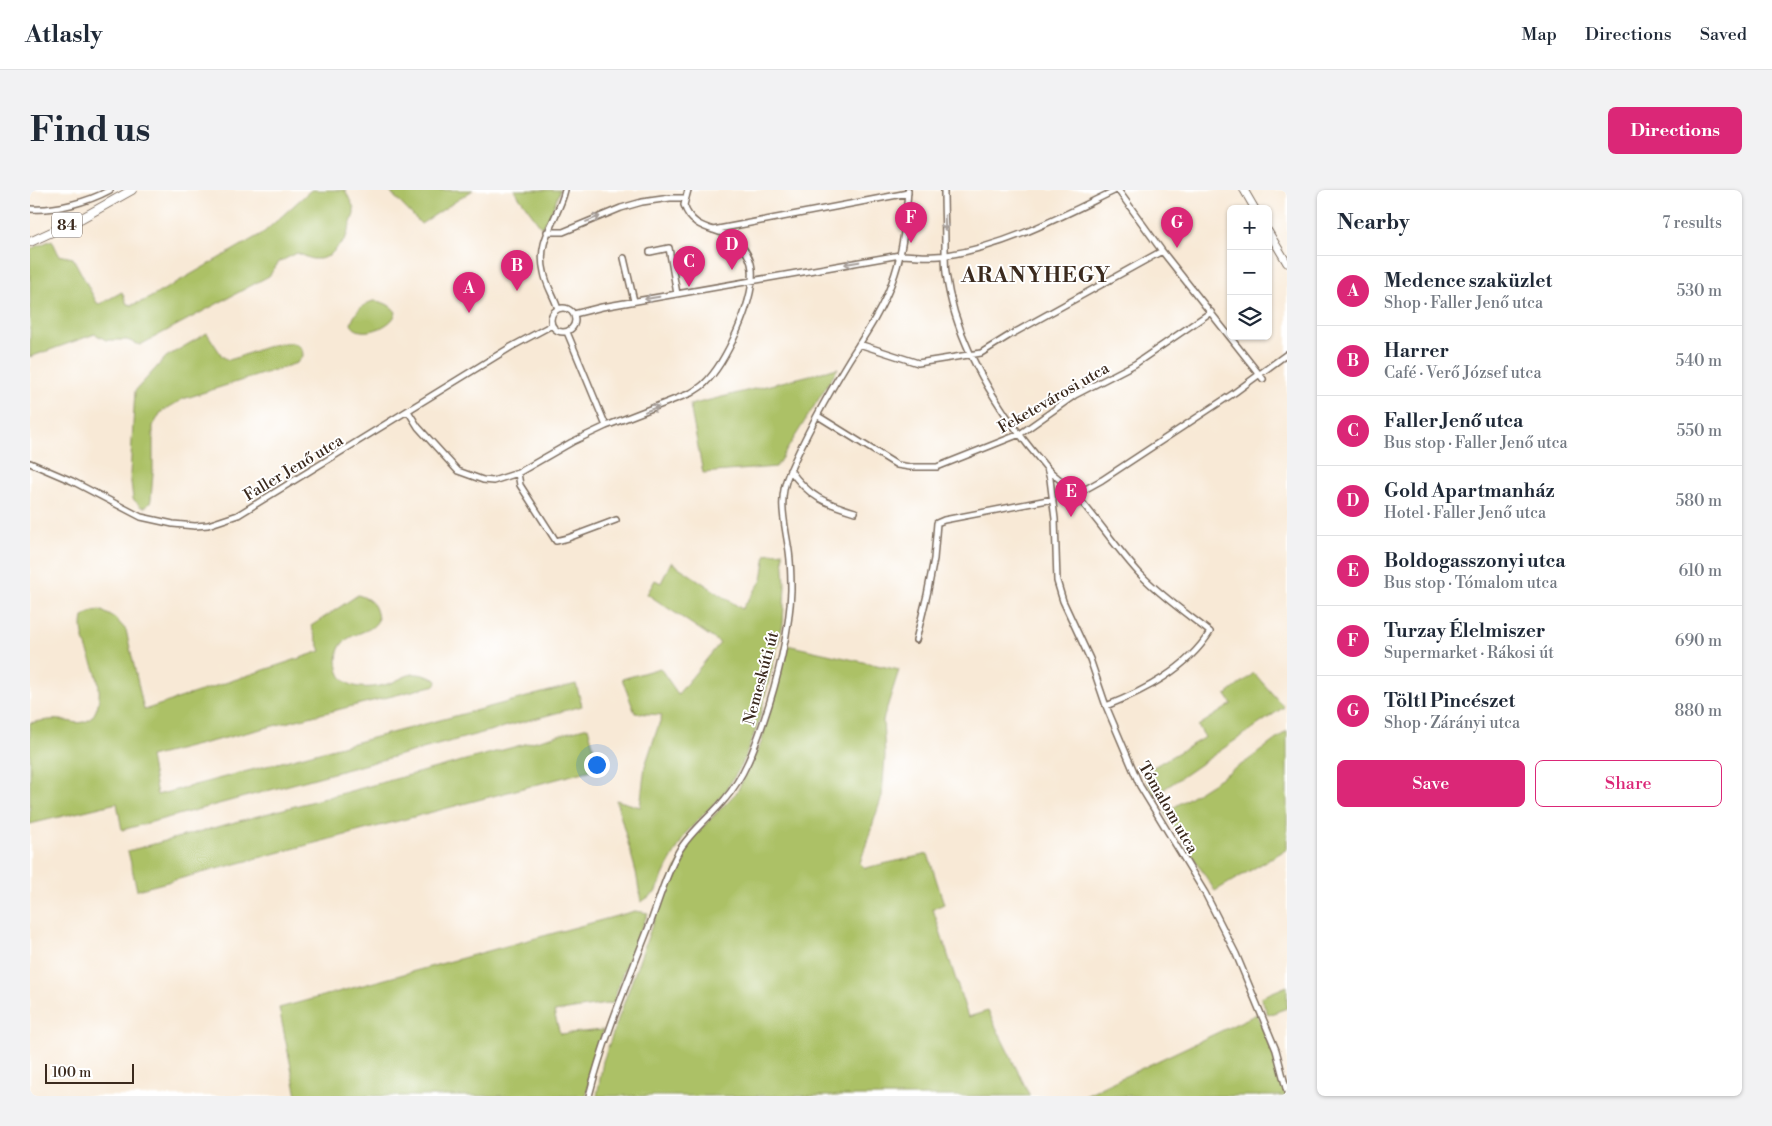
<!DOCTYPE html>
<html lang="en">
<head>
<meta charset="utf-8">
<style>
	body { margin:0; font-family:"Libre Bodoni",serif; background:#f2f2f3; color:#1f2937 }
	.controls { position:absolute; right:15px; top:15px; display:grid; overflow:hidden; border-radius:8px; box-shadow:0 1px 4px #0004 }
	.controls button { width:45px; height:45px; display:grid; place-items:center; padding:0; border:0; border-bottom:1px solid #e0e1e3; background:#fff; color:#1f2937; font:25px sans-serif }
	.scale { position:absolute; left:15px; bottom:12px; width:89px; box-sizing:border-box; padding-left:5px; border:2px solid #3b2a1e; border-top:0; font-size:14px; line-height:18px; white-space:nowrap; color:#3b2a1e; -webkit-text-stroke:4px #fff; paint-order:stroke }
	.you { position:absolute; left:566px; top:574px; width:18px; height:18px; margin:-12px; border:4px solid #fff; border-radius:50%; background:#1a73e8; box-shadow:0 0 0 8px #1a73e833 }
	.badge { display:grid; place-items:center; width:32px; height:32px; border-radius:50%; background:#db2777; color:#fff; font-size:16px; font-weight:700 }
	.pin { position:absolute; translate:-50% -41px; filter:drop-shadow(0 1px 2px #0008) }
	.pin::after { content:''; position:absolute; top:26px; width:18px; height:15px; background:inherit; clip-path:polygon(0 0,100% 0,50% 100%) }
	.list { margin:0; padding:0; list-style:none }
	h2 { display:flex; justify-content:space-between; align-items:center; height:65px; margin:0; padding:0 20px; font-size:21px }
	h2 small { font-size:16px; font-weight:400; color:#747a83 }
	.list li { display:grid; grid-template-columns:32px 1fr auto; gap:15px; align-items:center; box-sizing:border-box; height:70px; padding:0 20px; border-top:1px solid #e0e1e3 }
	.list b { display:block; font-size:19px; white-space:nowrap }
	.list p { margin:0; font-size:16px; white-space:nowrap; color:#747a83 }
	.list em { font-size:16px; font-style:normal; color:#747a83 }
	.actions { display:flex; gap:10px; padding:15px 20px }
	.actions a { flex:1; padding:11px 0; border:1px solid #db2777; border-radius:8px; text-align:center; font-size:18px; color:#db2777 }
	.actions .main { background:#db2777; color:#fff }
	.icon { flex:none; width:28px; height:28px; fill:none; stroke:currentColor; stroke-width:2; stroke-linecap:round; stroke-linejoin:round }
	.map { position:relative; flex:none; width:1257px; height:906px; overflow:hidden; border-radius:8px }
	header { display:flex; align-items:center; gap:30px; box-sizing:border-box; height:70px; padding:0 25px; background:#fff; border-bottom:1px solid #e0e1e3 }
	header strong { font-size:24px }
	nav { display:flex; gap:28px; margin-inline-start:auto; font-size:18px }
	.intro { display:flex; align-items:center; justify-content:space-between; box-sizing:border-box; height:120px; padding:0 30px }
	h1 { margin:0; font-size:35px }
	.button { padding:12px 22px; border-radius:8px; background:#db2777; color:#fff; font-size:18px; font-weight:700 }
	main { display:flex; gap:30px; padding:0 30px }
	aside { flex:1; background:#fff; border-radius:8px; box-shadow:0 1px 4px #0004 }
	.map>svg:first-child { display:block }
</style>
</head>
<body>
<header>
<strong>Atlasly</strong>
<nav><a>Map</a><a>Directions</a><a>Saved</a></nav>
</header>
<div class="intro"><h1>Find us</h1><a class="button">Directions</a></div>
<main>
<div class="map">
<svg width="1257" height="906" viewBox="0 0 1257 906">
	<rect width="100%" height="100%" fill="#fff"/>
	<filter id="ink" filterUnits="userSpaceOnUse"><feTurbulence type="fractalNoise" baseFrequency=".02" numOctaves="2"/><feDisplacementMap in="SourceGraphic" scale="10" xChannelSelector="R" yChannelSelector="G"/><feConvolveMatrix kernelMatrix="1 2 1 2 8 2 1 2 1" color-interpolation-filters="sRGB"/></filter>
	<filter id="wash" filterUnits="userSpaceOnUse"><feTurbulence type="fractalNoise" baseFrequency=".0096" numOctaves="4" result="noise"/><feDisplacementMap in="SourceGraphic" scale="20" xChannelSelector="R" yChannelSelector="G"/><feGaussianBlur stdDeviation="1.12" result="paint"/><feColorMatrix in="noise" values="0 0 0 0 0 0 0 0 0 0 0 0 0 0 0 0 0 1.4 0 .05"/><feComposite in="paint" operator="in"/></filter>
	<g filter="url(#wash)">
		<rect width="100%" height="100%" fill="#f8e9d6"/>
		<path fill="#acc166" stroke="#747642" d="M281,0H315L324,18V24L315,50L299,66L290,69H282L267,63L249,72L239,86L110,155L97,150H76L65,144L0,167V59L22,50L29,65L43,68L67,113L70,114L92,102L97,114L102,115L116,110L233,43Z
			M358,0H443L391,34Z
			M484,0H530L521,23L512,38Z
			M343,111C352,111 361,115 366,122C364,137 328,150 321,134C325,122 331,115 343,111Z
			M177,143L192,166L198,170C213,168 273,135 273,166L267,173L153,209L131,222L123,236V283L121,309L120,313L115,317H111L103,309L100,284L105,201L136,167Z
			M808,178L746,277L673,283L660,215Z
			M753,362L755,395L753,434L728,534L712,575L694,603L656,643L637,677L625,703L611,712L606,682L586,610L610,617L615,576L632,525L605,523L592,489L630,478L648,504L690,453L617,404L625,390L631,393L641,372L712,419L732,390L736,364Z
			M328,405C341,409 347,415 348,430C341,445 317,441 309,459C306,467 307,475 309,482C317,503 345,498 361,493C368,490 376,485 383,484C390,483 399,487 405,489L407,491L406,495L120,567L127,605L546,494L552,516L92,640L87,613L0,634V533C10,531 21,529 31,530C39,531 46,534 54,532C69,528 71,504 68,491C64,470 48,449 53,427L63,421L70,420L85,428L96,440L114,520L291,461L281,436Z
			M757,455L869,480L853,530L855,566L852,606L830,673L835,678L898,664L914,714L903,719L938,827L958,821L1000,906H567L573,871L633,705L661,649L707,602L731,553Z
			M1224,483L1254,517L1124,606L1113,583L1175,547L1168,536L1202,514L1196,505Z
			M558,537L569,578L107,700L98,661Z
			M1257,541V659L1185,701L1135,623L1217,571Z
			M605,721L618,723L593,782L583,813L524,822L530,844L573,840L556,906H267L249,818Z
			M1257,796V818L1238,825L1231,807Z
			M1227,824L1242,861L1256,906H1053Z"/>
	</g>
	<g filter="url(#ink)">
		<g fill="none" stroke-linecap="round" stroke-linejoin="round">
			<defs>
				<path id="street" d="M914,0C914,19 915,38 915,57C915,65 915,75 916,83C925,154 970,223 1015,276C1023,286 1035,292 1043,302C1067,328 1086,358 1110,384C1131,406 1156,423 1180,442C1157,479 1114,501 1076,516
					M1088,0L1132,61L1233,189
					M0,19C25,21 58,12 80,0
					M683,40L878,3
					M517,42H533L591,18L612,12L640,8H655
					M620,62L639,58L647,104
					M594,68L604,111
					M521 130a12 12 0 1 1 24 0a12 12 0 1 1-24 0Z
					M528,119C524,106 516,95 514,82C506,49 528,30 535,0
					M544,124L572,117L870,65C885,65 902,68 917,65C977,56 1032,26 1086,0
					M537,142L576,236
					M829,154L888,173L951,163L980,145L1132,61
					M378,221L388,237L428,281L453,290L463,291L488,283L542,252L576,236L661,203C665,200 670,198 674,194C696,173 725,110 722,79C721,70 717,62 711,55C693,35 664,45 654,15L658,0
					M788,226L867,275L880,277H907L990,244L1045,205L1105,174L1181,122
					M0,273L42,291L111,327L143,334L165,336L178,335L208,325L481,157L522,135
					M1017,278L1020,289L1025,329L1027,391L1033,411L1060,469L1076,516L1110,596L1175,703L1206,764L1246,860L1257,902
					M760,280C779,307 795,313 825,322
					M488,283L490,295L526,351L538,348L586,330
					M1042,300H1054L1072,290L1204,203L1257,164
					M886,450L897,405L904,369L907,333L914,330L1023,309
					M559,906C574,847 598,791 620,734C629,710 636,684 649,661C661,641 681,626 695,609C714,587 725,557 734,530C747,492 760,439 761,400C761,385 761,370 758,355C754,330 748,308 759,283C776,244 797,206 819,170C835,145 852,120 862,92C873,63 876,31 878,0"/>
				<path id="secondary" d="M1214,0L1225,19
					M1238,41L1257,73"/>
				<path id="primary" d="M0,52L52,28L102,0"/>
			</defs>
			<use href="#street" stroke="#7d6d5e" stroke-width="8"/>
			<use href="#secondary" stroke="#7d6d5e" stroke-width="9"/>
			<use href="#primary" stroke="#7d6d5e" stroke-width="10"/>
			<use href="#street" stroke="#fff" stroke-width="5"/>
			<use href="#secondary" stroke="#fff" stroke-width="7"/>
			<use href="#primary" stroke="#fff" stroke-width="8"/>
		</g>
		<defs><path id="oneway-shaft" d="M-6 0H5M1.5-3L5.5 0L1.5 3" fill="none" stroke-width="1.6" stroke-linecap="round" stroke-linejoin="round" transform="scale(1.25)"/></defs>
		<g stroke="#a79f9a">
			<use href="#oneway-shaft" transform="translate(563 29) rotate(-22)"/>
			<use href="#oneway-shaft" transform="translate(915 33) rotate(88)"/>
			<use href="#oneway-shaft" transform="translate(822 73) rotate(170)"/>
			<use href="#oneway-shaft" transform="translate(622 108) rotate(170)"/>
			<use href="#oneway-shaft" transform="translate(622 219) rotate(-21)"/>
		</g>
	</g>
	<g text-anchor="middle" stroke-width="4" stroke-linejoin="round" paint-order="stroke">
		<rect fill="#fff" stroke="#766a62" stroke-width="1" x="22" y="22.5" width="30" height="25" rx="4"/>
		<g font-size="15" font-weight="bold" fill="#3b2a1e">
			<text x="37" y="40">84</text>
		</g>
		<g font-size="16" fill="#3b2a1e" stroke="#fff">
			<text transform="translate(1023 207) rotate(-30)" y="6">Feketevárosi utca</text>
			<text transform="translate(263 277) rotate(-31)" y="6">Faller Jenő utca</text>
			<text transform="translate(730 488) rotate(-75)" y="6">Nemeskúti út</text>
			<text transform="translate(1139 617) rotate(60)" y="6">Tómalom utca</text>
		</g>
		<g font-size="21" font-weight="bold" letter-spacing="1" fill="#3b2a1e" stroke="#fff">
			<text x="1006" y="92">ARANYHEGY</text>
		</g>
	</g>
</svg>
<div class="controls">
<button>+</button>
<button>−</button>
<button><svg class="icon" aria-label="layers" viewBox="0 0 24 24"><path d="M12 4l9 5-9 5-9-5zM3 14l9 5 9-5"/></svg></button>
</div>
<div class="scale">100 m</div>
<div class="you"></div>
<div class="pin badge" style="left:439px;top:123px">A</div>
<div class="pin badge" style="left:487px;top:101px">B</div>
<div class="pin badge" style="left:659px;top:97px">C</div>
<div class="pin badge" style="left:702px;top:80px">D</div>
<div class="pin badge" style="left:1041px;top:327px">E</div>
<div class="pin badge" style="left:881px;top:53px">F</div>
<div class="pin badge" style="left:1147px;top:58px">G</div>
</div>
<aside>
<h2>Nearby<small>7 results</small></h2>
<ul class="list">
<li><span class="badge">A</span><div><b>Medence szaküzlet</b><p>Shop · Faller Jenő utca</p></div><em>530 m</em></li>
<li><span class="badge">B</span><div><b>Harrer</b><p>Café · Verő József utca</p></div><em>540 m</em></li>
<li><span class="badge">C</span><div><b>Faller Jenő utca</b><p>Bus stop · Faller Jenő utca</p></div><em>550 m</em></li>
<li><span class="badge">D</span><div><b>Gold Apartmanház</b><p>Hotel · Faller Jenő utca</p></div><em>580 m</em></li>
<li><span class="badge">E</span><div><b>Boldogasszonyi utca</b><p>Bus stop · Tómalom utca</p></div><em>610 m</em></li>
<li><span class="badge">F</span><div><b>Turzay Élelmiszer</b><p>Supermarket · Rákosi út</p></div><em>690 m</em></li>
<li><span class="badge">G</span><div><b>Töltl Pincészet</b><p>Shop · Zárányi utca</p></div><em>880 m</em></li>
</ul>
<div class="actions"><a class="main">Save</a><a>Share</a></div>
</aside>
</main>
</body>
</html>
